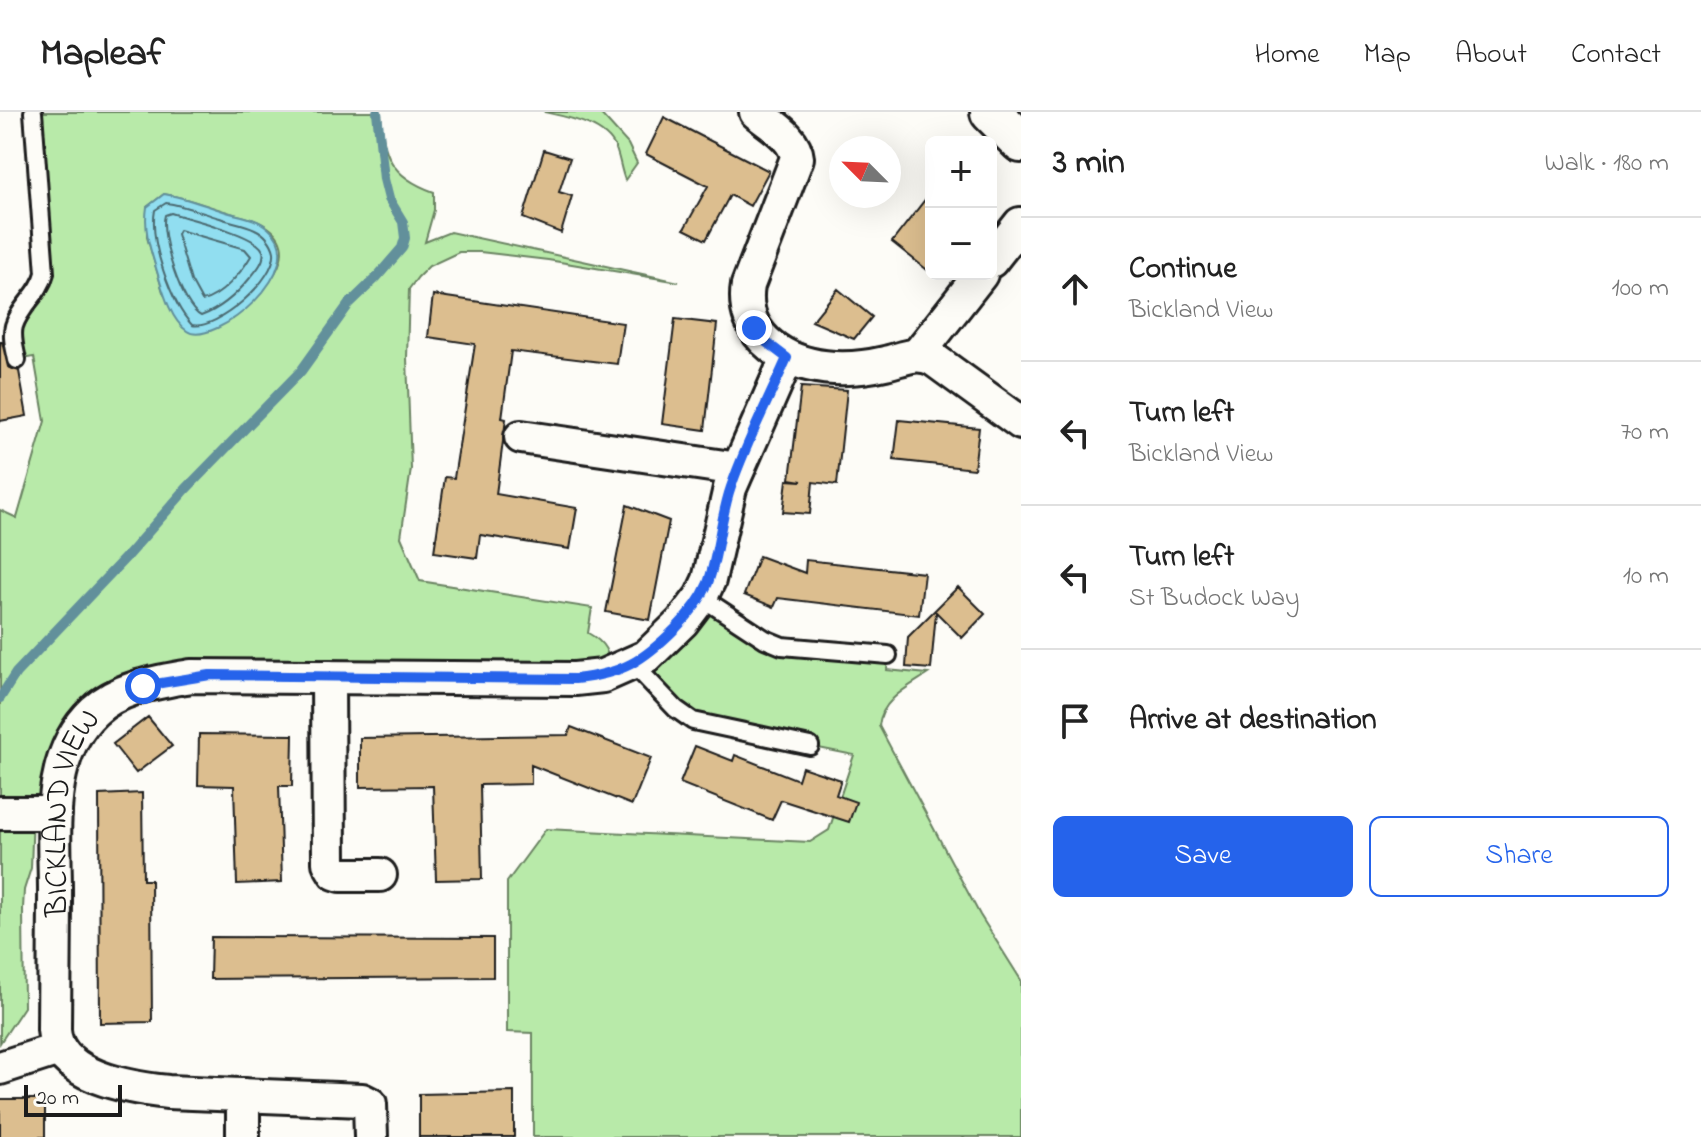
<!DOCTYPE html>
<html lang="en">
<head>
<meta charset="utf-8">
<style>
	body { margin:0; font-family:"Indie Flower",sans-serif; background:#f6f6f6; color:#222 }
	.controls { position:absolute; right:24px; top:24px; display:grid; overflow:hidden; border-radius:12px; box-shadow:0 8px 32px #0002 }
	.controls button { width:72px; height:72px; display:grid; place-items:center; padding:0; border:0; border-bottom:2px solid #e0e0e0; background:#fff; color:#222; font:40px sans-serif }
	.compass { position:absolute; left:829px; top:24px; width:72px; height:72px; border-radius:50%; background:#fff; box-shadow:0 8px 32px #0002; rotate:294deg }
	.scale { position:absolute; left:24px; bottom:20px; width:98px; box-sizing:border-box; padding-left:8px; border:4px solid #1c1c1c; border-top:0; font-size:22px; line-height:28px; white-space:nowrap; color:#1c1c1c; -webkit-text-stroke:6px #fdfcf7; paint-order:stroke }
	.stop { position:absolute; width:24px; height:24px; margin:-18px; border:6px solid #2563eb; border-radius:50%; background:#fff }
	.stop.end { background:#2563eb; border-color:#fff; box-shadow:0 2px 8px #0008 }
	.list { margin:0; padding:0; list-style:none }
	h2 { display:flex; justify-content:space-between; align-items:center; height:104px; margin:0; padding:0 32px; font-size:34px }
	h2 small { font-size:26px; font-weight:400; color:#767676 }
	.list li { display:grid; grid-template-columns:52px 1fr auto; gap:24px; align-items:center; box-sizing:border-box; height:144px; padding:0 32px; border-top:2px solid #e0e0e0 }
	.list b { display:block; font-size:30px; white-space:nowrap }
	.list p { margin:0; font-size:26px; white-space:nowrap; color:#767676 }
	.list em { font-size:26px; font-style:normal; color:#767676 }
	.actions { display:flex; gap:16px; padding:24px 32px }
	.actions a { flex:1; padding:18px 0; border:2px solid #2563eb; border-radius:12px; text-align:center; font-size:28px; color:#2563eb }
	.actions .main { background:#2563eb; color:#fff }
	.icon { flex:none; width:44px; height:44px; fill:none; stroke:currentColor; stroke-width:2; stroke-linecap:round; stroke-linejoin:round }
	.map { position:relative; flex:none; width:1021px; height:1025px; overflow:hidden }
	header { display:flex; align-items:center; gap:48px; box-sizing:border-box; height:112px; padding:0 40px; background:#fff; border-bottom:2px solid #e0e0e0 }
	header strong { font-size:38px }
	nav { display:flex; gap:44px; margin-inline-start:auto; font-size:28px }
	main { display:flex }
	aside { flex:1; background:#fff }
	.map>svg:first-child { display:block }
</style>
</head>
<body>
<header>
<strong>Mapleaf</strong>
<nav><a>Home</a><a>Map</a><a>About</a><a>Contact</a></nav>
</header>
<main>
<div class="map">
<svg width="1021" height="1025" viewBox="0 0 1021 1025">
	<rect width="100%" height="100%" fill="#fdfcf7"/>
	<filter id="ink" filterUnits="userSpaceOnUse"><feTurbulence type="fractalNoise" baseFrequency=".0125" numOctaves="2"/><feDisplacementMap in="SourceGraphic" scale="16" xChannelSelector="R" yChannelSelector="G"/><feConvolveMatrix kernelMatrix="1 2 1 2 8 2 1 2 1" color-interpolation-filters="sRGB"/></filter>
	<g filter="url(#ink)">
		<path fill="#b8eaa9" stroke="#6a8362" stroke-width="2" fill-rule="evenodd" d="M33,0H381C383,44 390,64 434,80V98L425,130L450,120L679,170L548,148L480,140H459L429,154L418,165L409,177L407,246L411,357L401,425L420,469L592,496L588,521C606,531 609,540 611,561L307,564L107,587L54,700H0V398L17,406L45,309L34,245L17,248L13,225L40,176ZM164,82C184,85 204,93 224,99C235,103 249,105 259,110C313,136 258,185 233,207L163,180L147,125V95Z
			M544,0H599L628,32L637,51L625,68C621,58 620,47 616,37C606,12 567,5 544,0Z
			M701,485L765,527L888,543L887,558L928,562C908,575 881,588 879,614L980,803L1021,868V1025H533V921L507,920V770L546,717L810,730L829,718L854,643L703,613L633,552Z
			M0,701H33L31,756L24,778L23,797L24,895L0,931Z"/>
		<path fill="#91def0" stroke="#62909b" stroke-width="2" d="M164,82C184,85 203,93 223,99C238,104 256,105 268,116C315,155 213,237 187,219C172,209 164,183 159,166C152,142 143,120 147,95Z"/>
		<g fill="none" stroke-linecap="round" stroke-linejoin="round">
			<path stroke="#4b6a71" stroke-width="2" d="M166,91C184,93 202,101 220,106C231,110 244,112 255,117C264,121 272,130 274,140C277,166 217,219 192,213C171,191 149,129 155,98Z
				M171,101C189,107 257,122 263,139C266,148 256,159 250,166C237,182 220,197 201,204C182,195 159,123 165,103Z
				M179,118L245,137L251,144C241,161 221,185 202,189L191,169L177,122Z"/>
			<path stroke="#62909b" stroke-width="10" d="M0,586L16,561L127,444L186,377L301,259L349,192L376,166L402,136L405,126L403,110L389,87L384,67L377,0"/>
		</g>
		<path fill="#dcbe8f" stroke="#1c1c1c" stroke-width="2" d="M664,5L769,59L750,94L730,83L706,128L684,117L708,74L646,42Z
			M544,38L570,46L559,80L572,84L561,121L523,106Z
			M931,80V161L892,130Z
			M838,177L872,205L854,227L812,209Z
			M433,183L623,211L617,252L511,239L502,306L506,307L496,382L577,396L570,437L480,423L477,446L434,440L445,365L454,366L475,232L428,225Z
			M675,207L717,212L705,318L662,312Z
			M0,230H2L8,255L19,259L27,304L0,309Z
			M801,275L847,278L837,373L813,370L810,402L783,400L787,368L802,369L790,367Z
			M899,308L979,316L974,357L894,348Z
			M627,393L669,409L650,508L606,500Z
			M759,444L805,461L806,448L924,461L919,503L778,486L774,495L744,483Z
			M958,475L985,502L962,526L936,500L931,557L906,555L908,525Z
			M148,605L172,634L136,661L113,632Z
			M571,615L651,646L632,693L531,653V672L480,673L482,767L436,768L433,674L360,675V626L568,623Z
			M199,622L293,623L292,674H279L282,770L237,772L234,674L198,673Z
			M695,634L733,649L735,643L798,668L802,655L841,668L836,683L856,690L849,710L781,688L772,708L680,671Z
			M142,681L143,768H151L152,910L100,911L99,683Z
			M211,825L493,826V865L210,867Z
			M514,980V1025H419V982Z
			M0,987H45V1025H0Z"/>
		<g fill="none" stroke-linecap="round" stroke-linejoin="round">
			<defs>
				<path id="service" d="M17,248C15,237 11,225 14,214C20,194 40,182 45,161L33,0
					M701,485L765,527L782,534L888,543
					M633,552L676,597L693,609L810,634"/>
				<g id="minor">
					<path d="M756,0C771,13 795,25 797,46L748,173C744,197 752,219 771,234C802,259 847,260 885,251C903,247 915,239 933,247L1021,311"/>
					<path d="M991,149L1020,112"/>
					<path d="M919,241L981,162"/>
					<path d="M521,325L738,357"/>
					<path d="M328,565L329,751L335,761L341,763H380"/>
					<path d="M0,701H55"/>
					<path d="M0,956L59,937"/>
					<path d="M243,983V1025"/>
					<path id="s1" d="M371,1025L370,992L362,988L168,980C131,976 57,965 54,918C54,875 55,832 55,790C56,727 43,647 94,599C119,575 158,570 191,564L575,567L603,564L646,545L682,510L701,485L709,468L730,376L787,246"/>
				</g>
				<path id="tertiary" d="M991,0L1021,30"/>
			</defs>
			<use href="#service" stroke="#1c1c1c" stroke-width="22"/>
			<use href="#minor" stroke="#1c1c1c" stroke-width="38"/>
			<use href="#tertiary" stroke="#1c1c1c" stroke-width="46"/>
			<use href="#service" stroke="#fdfcf7" stroke-width="16"/>
			<use href="#minor" stroke="#fdfcf7" stroke-width="32"/>
			<use href="#tertiary" stroke="#fdfcf7" stroke-width="40"/>
		</g>
	</g>
	<g fill="none" stroke-linecap="round" stroke-linejoin="round" filter="url(#ink)">
		<path stroke="#2563eb" stroke-width="10" d="M143,574L210,563L575,567C622,562 643,549 676,516C689,503 701,488 708,471C719,441 720,406 731,375C746,331 768,289 787,246L762,227L754,216"/>
	</g>
	<g text-anchor="middle" stroke-width="8" stroke-linejoin="round" paint-order="stroke">
		<g font-size="32" fill="#1c1c1c" stroke="#fdfcf7">
			<text dy="11" stroke="none"><textPath href="#s1" startOffset="596">BICKLAND VIEW</textPath></text>
		</g>
	</g>
</svg>
<div class="controls">
<button>+</button>
<button>−</button>
</div>
<svg class="compass" viewBox="-18 -18 36 36"><path d="M0-13l5 13h-10z" fill="#e53935"/><path d="M0 13l5-13h-10z" fill="#767676"/></svg>
<div class="scale">20 m</div>
<div class="stop" style="left:143px;top:574px"></div>
<div class="stop end" style="left:754px;top:216px"></div>
</div>
<aside>
<h2>3 min<small>Walk · 180 m</small></h2>
<ul class="list">
<li><svg class="icon" aria-label="ahead" viewBox="0 0 24 24"><path d="M12 20V5M6 11l6-6 6 6"/></svg><div><b>Continue</b><p>Bickland View</p></div><em>100 m</em></li>
<li><svg class="icon" aria-label="left" viewBox="0 0 24 24"><path d="M17 20v-9H6M10 6l-5 5 5 5"/></svg><div><b>Turn left</b><p>Bickland View</p></div><em>70 m</em></li>
<li><svg class="icon" aria-label="left" viewBox="0 0 24 24"><path d="M17 20v-9H6M10 6l-5 5 5 5"/></svg><div><b>Turn left</b><p>St Budock Way</p></div><em>10 m</em></li>
<li><svg class="icon" aria-label="arrive" viewBox="0 0 24 24"><path d="M6 21V4h12l-3 4 3 4H6"/></svg><div><b>Arrive at destination</b></div></li>
</ul>
<div class="actions"><a class="main">Save</a><a>Share</a></div>
</aside>
</main>
</body>
</html>
